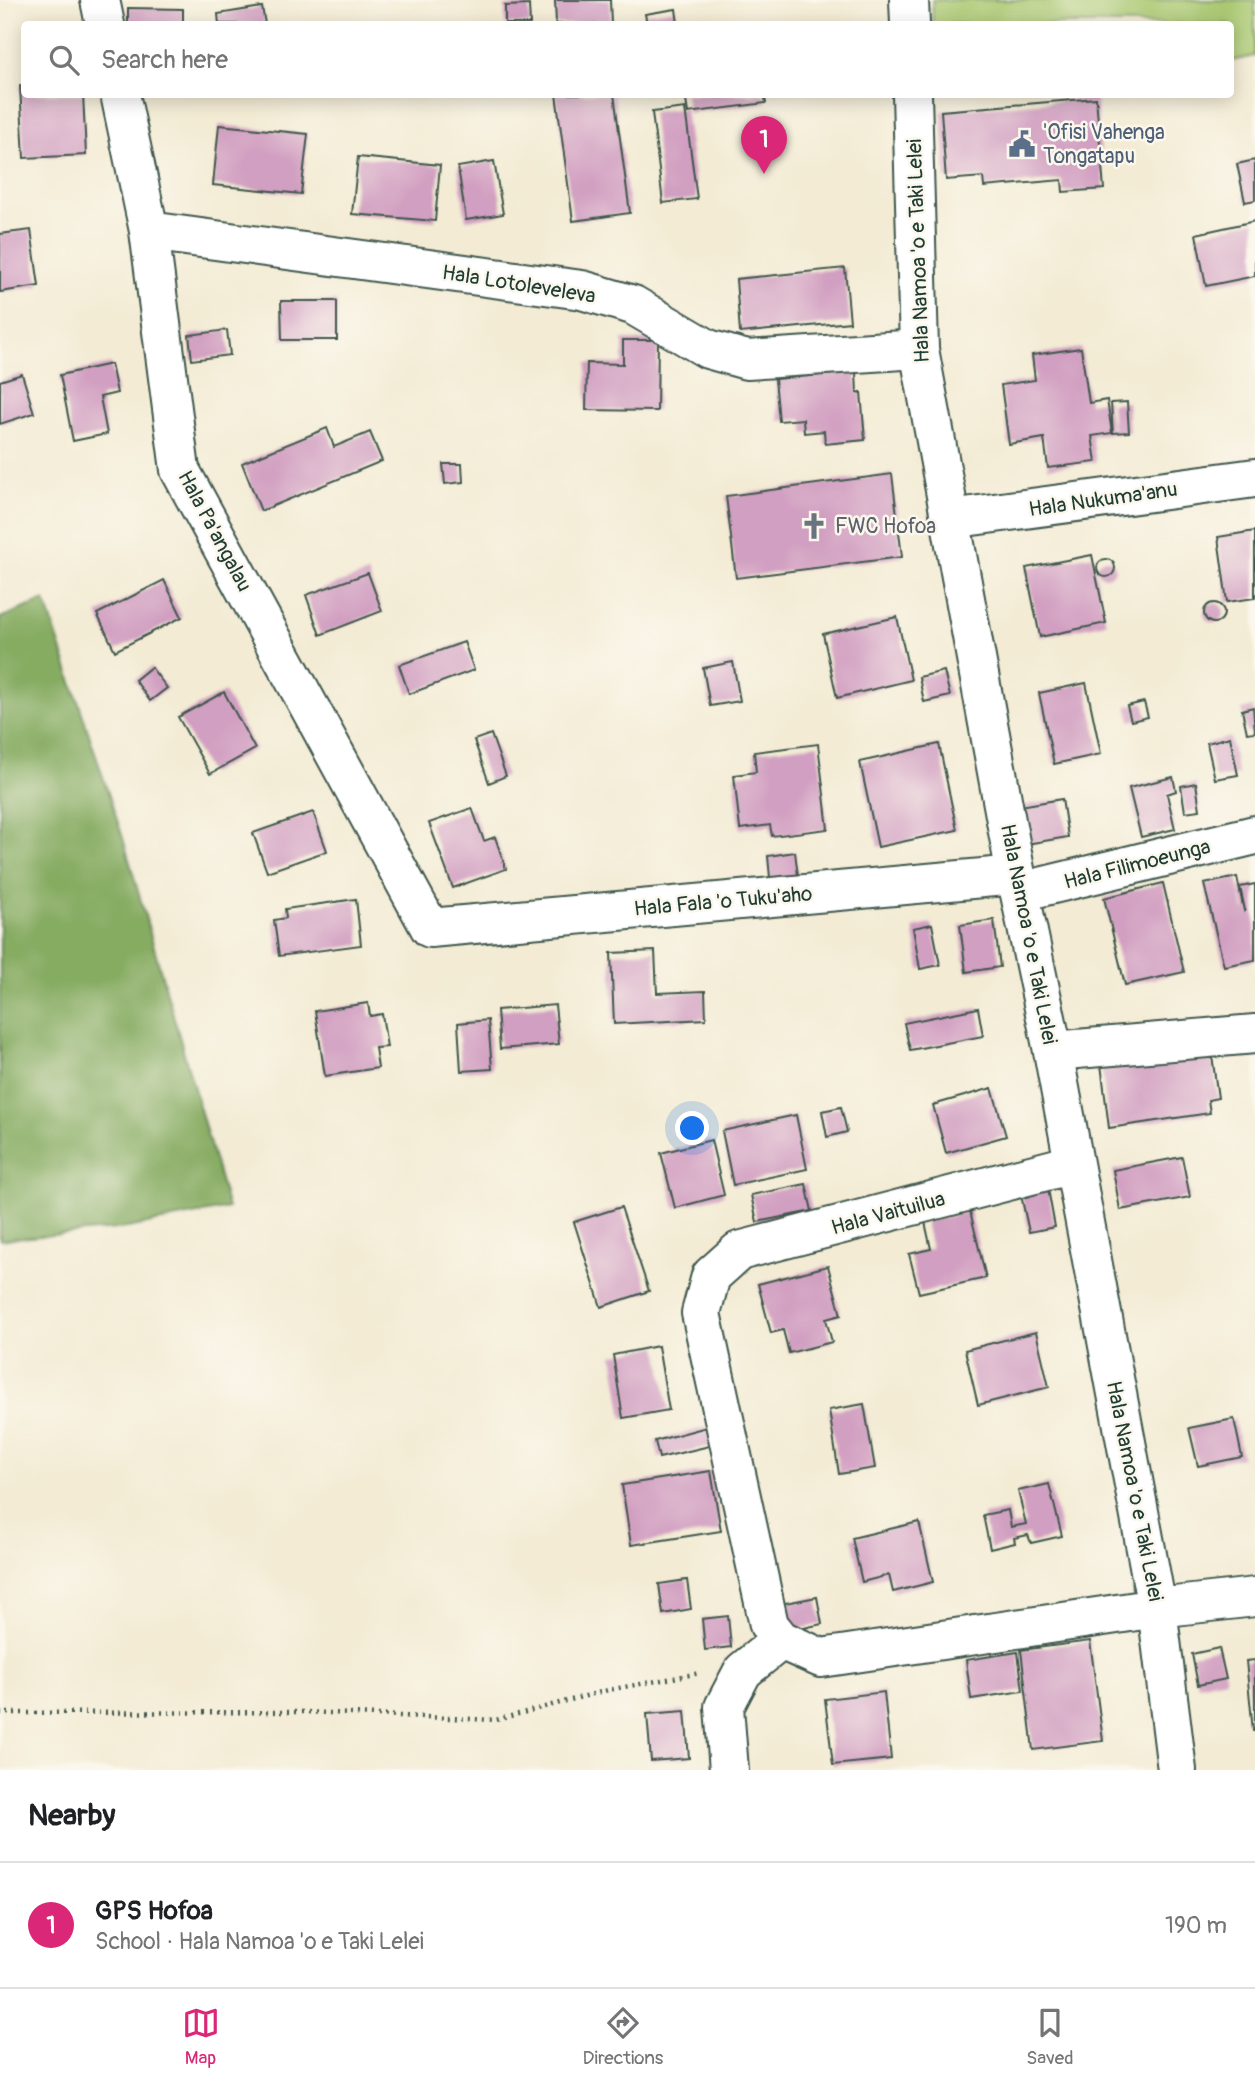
<!DOCTYPE html>
<html lang="en">
<head>
<meta charset="utf-8">
<style>
	body { margin:0; font-family:Pangolin,sans-serif; background:#f2f2f2; color:#202124 }
	.you { position:absolute; left:693px; top:1129px; width:24px; height:24px; margin:-18px; border:5px solid #fff; border-radius:50%; background:#1a73e8; box-shadow:0 0 0 10px #1a73e833 }
	.badge { display:grid; place-items:center; width:46px; height:46px; border-radius:50%; background:#db2777; color:#fff; font-size:23px; font-weight:700 }
	.pin { position:absolute; translate:-50% -58px; filter:drop-shadow(0 2px 4px #0008) }
	.pin::after { content:''; position:absolute; top:37px; width:24px; height:21px; background:inherit; clip-path:polygon(0 0,100% 0,50% 100%) }
	.list { margin:0; padding:0; list-style:none }
	h2 { display:flex; justify-content:space-between; align-items:center; height:91px; margin:0; padding:0 28px; font-size:30px }
	h2 small { font-size:23px; font-weight:400; color:#757577 }
	.list li { display:grid; grid-template-columns:46px 1fr auto; gap:21px; align-items:center; box-sizing:border-box; height:126px; padding:0 28px; border-top:2px solid #e0e0e0 }
	.list b { display:block; font-size:26px; white-space:nowrap }
	.list p { margin:0; font-size:23px; white-space:nowrap; color:#757577 }
	.list em { font-size:23px; font-style:normal; color:#757577 }
	.icon { flex:none; width:38px; height:38px; fill:none; stroke:currentColor; stroke-width:2; stroke-linecap:round; stroke-linejoin:round }
	.map { position:relative; flex:none; width:1255px; height:1770px; overflow:hidden }
	.search { position:absolute; background:#fff; box-shadow:0 4px 18px #0003; left:21px; right:21px; top:21px; height:77px; display:flex; align-items:center; gap:18px; box-sizing:border-box; padding:0 24px; border-radius:7px; color:#757577; font-size:26px }
	.sheet { height:217px; background:#fff }
	nav { display:flex; justify-content:space-around; align-items:center; box-sizing:border-box; height:98px; border-top:2px solid #e0e0e0; background:#fff; font-size:19px; color:#757577 }
	nav a { display:grid; justify-items:center; gap:4px }
	nav .on { color:#db2777 }
	.map>svg:first-child { display:block }
</style>
</head>
<body>
<div class="map">
<svg width="1255" height="1770" viewBox="0 0 1255 1770">
	<rect width="100%" height="100%" fill="#fbf7ec"/>
	<filter id="ink" filterUnits="userSpaceOnUse"><feTurbulence type="fractalNoise" baseFrequency=".0143" numOctaves="2"/><feDisplacementMap in="SourceGraphic" scale="14" xChannelSelector="R" yChannelSelector="G"/><feConvolveMatrix kernelMatrix="1 2 1 2 8 2 1 2 1" color-interpolation-filters="sRGB"/></filter>
	<filter id="wash" filterUnits="userSpaceOnUse"><feTurbulence type="fractalNoise" baseFrequency=".00686" numOctaves="4" result="noise"/><feDisplacementMap in="SourceGraphic" scale="28" xChannelSelector="R" yChannelSelector="G"/><feGaussianBlur stdDeviation="1.57" result="paint"/><feColorMatrix in="noise" values="0 0 0 0 0 0 0 0 0 0 0 0 0 0 0 0 0 1.4 0 .05"/><feComposite in="paint" operator="in"/></filter>
	<g filter="url(#wash)">
		<rect width="100%" height="100%" fill="#f3ebd4"/>
		<path fill="#a8c76f" stroke="#648252" stroke-width="2" d="M932,0H1255V56L1231,61L1230,24H933Z"/>
		<path fill="#86ac62" stroke="#52744b" stroke-width="2" d="M45,600L123,838L228,1208L127,1228L0,1240V618Z"/>
		<g id="blocks">
			<path fill="#d19fc1" d="M555,0H610L611,24H556Z
				M529,5L530,24H505V6Z
				M262,7L265,24H219L218,14Z
				M128,8L183,9V24H128Z
				M676,9L678,24H647L645,14Z
				M24,85V94H83L86,155L24,158L20,86Z
				M556,94H614L630,213L573,221Z
				M685,94H764L766,103L688,113Z
				M1096,98L1104,189L1063,192L1062,180L984,187L983,177L946,180L941,111Z
				M685,108L697,199L663,203L652,112Z
				M219,125L308,134L301,194L213,185Z
				M358,157L440,165L435,221L352,214Z
				M1255,160V200L1245,202L1237,164Z
				M494,161L503,214L466,220L458,167Z
				M1255,221V276L1206,286L1196,234Z
				M31,230L39,286L0,292V234Z
				M845,268L850,322L740,333L736,279Z
				M281,301H337V340H282Z
				M227,330L230,355L192,360L189,335Z
				M623,340H658L657,411L586,410L587,363L623,364Z
				M1081,348L1089,403L1107,400L1112,433L1092,436L1096,462L1048,468L1044,438L1009,444L1001,385L1035,380L1032,355Z
				M111,364L117,393L100,397L107,434L73,441L60,375Z
				M856,372L857,393L861,392L865,440L825,444L824,431L804,433L803,419L779,421L775,379Z
				M22,374L34,413L0,424V381Z
				M1127,402L1129,432L1113,433L1111,403Z
				M327,428L334,447L370,432L382,461L261,511L242,463Z
				M443,464H462L463,482L445,484Z
				M892,474L902,557L736,578L726,496Z
				M1255,531V598L1227,602L1218,537Z
				M1092,555L1106,623L1040,637L1026,568Z
				M1097 568a9 9 0 1 1 18 0a9 9 0 1 1-18 0Z
				M368,573L382,611L320,635L306,595Z
				M164,580L182,617L115,651L97,614Z
				M1204 613a10 10 0 1 1 20 0a10 10 0 1 1-20 0Z
				M897,617L911,680L837,698L823,634Z
				M464,642L474,670L409,694L399,665Z
				M733,662L740,701L710,706L703,668Z
				M151,667L167,688L150,701L135,680Z
				M944,671L950,696L924,702L919,677Z
				M1086,683L1101,754L1054,764L1039,693Z
				M224,692L255,749L210,774L178,717Z
				M1144,702L1148,717L1131,721L1127,706Z
				M1253,707L1255,732L1247,733L1242,710Z
				M491,734L506,776L489,783L474,740Z
				M1230,737L1238,775L1215,779L1207,743Z
				M818,744L828,829L772,836L770,825L740,829L734,775L756,772L754,752Z
				M939,744L957,830L878,847L860,762Z
				M1173,777L1176,791L1167,794L1175,829L1141,837L1129,788Z
				M1196,783L1200,810L1185,812L1181,786Z
				M1062,799L1068,837L1026,844L1020,806Z
				M472,808L484,841L495,837L506,869L453,888L429,823Z
				M313,812L327,851L267,872L253,833Z
				M795,852L799,884L771,888L768,856Z
				M1237,877L1244,911L1245,910L1240,887L1255,884V960L1224,966L1204,884Z
				M1163,883L1184,972L1125,985L1104,898Z
				M356,899L361,945L279,956L274,920L286,918L285,909Z
				M994,920L1000,967L966,972L960,925Z
				M932,924L940,965L920,969L913,928Z
				M655,951L657,993L705,991L706,1019L614,1024L611,953Z
				M368,1003L370,1016L382,1014L387,1047L375,1048L378,1068L325,1076L315,1011Z
				M555,1005L559,1044L500,1049L497,1010Z
				M978,1008L983,1036L910,1050L904,1023Z
				M488,1020L492,1069L461,1071L458,1023Z
				M1211,1048L1218,1098L1208,1100L1210,1113L1109,1128L1101,1064Z
				M992,1088L1006,1136L946,1153L933,1105Z
				M841,1107L847,1132L827,1137L822,1111Z
				M796,1115L807,1169L733,1185L722,1131Z
				M711,1140L724,1195L675,1208L661,1153Z
				M1182,1157L1190,1197L1120,1210L1113,1170Z
				M806,1184L812,1211L757,1222L751,1195Z
				M1048,1189L1055,1227L1029,1232L1021,1195Z
				M621,1207L649,1291L601,1307L574,1222Z
				M970,1211L986,1278L919,1293L909,1254L931,1249L925,1222Z
				M828,1266L841,1315L826,1319L832,1342L789,1353L783,1330L771,1333L758,1284Z
				M1036,1332L1049,1387L978,1405L965,1350Z
				M658,1346L669,1410L623,1418L613,1355Z
				M864,1404L875,1468L839,1474L829,1410Z
				M1234,1419L1242,1457L1198,1466L1189,1428Z
				M714,1425L718,1444L659,1458L655,1441Z
				M711,1471L721,1531L631,1545L622,1485Z
				M1049,1484L1062,1536L1031,1543L1028,1535L1014,1538L1015,1543L990,1549L983,1515L1008,1510L1011,1527L1026,1524L1018,1491Z
				M919,1522L933,1582L893,1592L889,1575L862,1582L852,1538Z
				M687,1580L691,1609L663,1614L659,1584Z
				M817,1597L822,1624L785,1632L780,1604Z
				M728,1616L731,1647L705,1650L702,1619Z
				M1090,1641L1103,1741L1033,1750L1021,1650Z
				M1219,1648L1226,1679L1198,1685L1192,1654Z
				M1018,1652L1023,1691L971,1699L966,1660Z
				M1255,1660V1731H1253L1246,1661Z
				M884,1692L891,1759L833,1765L825,1699Z
				M685,1711L689,1758L651,1761L647,1714Z"/>
		</g>
	</g>
	<g filter="url(#ink)">
		<use href="#blocks" fill-opacity="0" stroke="#3f574c" stroke-width="2"/>
		<g fill="none" stroke-linecap="round" stroke-linejoin="round">
			<defs>
				<path id="minor" d="M100,0L105,24
					M120,94L149,231L180,470L430,928L1016,875
					M149,231L582,290L633,305L708,349L747,360L919,349
					M950,519L1255,478
					M1020,892L1255,835
					M1053,1051L1255,1034
					M1073,1164L739,1251L711,1276L701,1313L769,1625L781,1640L821,1658L1157,1608L1255,1597
					M729,1770L724,1707L743,1671L781,1640"/>
				<path id="tertiary" d="M909,0L910,24
					M912,94L919,349L1016,875L1053,1051L1157,1608L1177,1770"/>
			</defs>
			<use href="#minor" stroke="#3f574c" stroke-width="42"/>
			<use href="#tertiary" stroke="#3f574c" stroke-width="42"/>
			<path stroke="#3f574c" stroke-width="4.5" stroke-dasharray="2 5" stroke-linecap="butt" d="M0,1713L306,1712L496,1720L608,1690L700,1673"/>
			<use href="#minor" stroke="#fff" stroke-width="38"/>
			<use href="#tertiary" stroke="#fff" stroke-width="38"/>
		</g>
	</g>
	<defs>
		<symbol id="civic-bare" viewBox="-9 -9 18 18"><path d="M-.6-6.5H3V-4.5H.6V-3L4-1V1h2V6H-6V1h2V-1L-.6-3ZM-1.2 2.5V6h2.4V2.5Z" fill="#5c6f8a" stroke="#fbf7ec" stroke-width="2.5" paint-order="stroke"/></symbol>
		<symbol id="church-bare" viewBox="-9 -9 18 18"><path d="M-1.2-6h2.4v3.5h3.3v2.4h-3.3V6h-2.4V-.1h-3.3v-2.4h3.3Z" fill="#6b7280" stroke="#fbf7ec" stroke-width="2.5" paint-order="stroke"/></symbol>
	</defs>
	<g fill-rule="evenodd">
		<use href="#civic-bare" x="1003" y="125" width="38" height="38"/>
		<use href="#church-bare" x="795" y="507" width="38" height="38"/>
	</g>
	<g text-anchor="middle" stroke-width="5" stroke-linejoin="round" paint-order="stroke">
		<g font-size="21" fill="#4e5e75" stroke="#fbf7ec" text-anchor="start">
			<text x="1043" y="139">'Ofisi Vahenga<tspan x="1043" dy="24">Tongatapu</tspan></text>
		</g>
		<g font-size="21" fill="#1f3d34" stroke="#fbf7ec">
			<text transform="translate(918 251) rotate(-92)" y="7">Hala Namoa 'o e Taki Lelei</text>
			<text transform="translate(519 284) rotate(9)" y="7">Hala Lotoleveleva</text>
			<text transform="translate(1103 499) rotate(-8)" y="7">Hala Nukuma'anu</text>
			<text transform="translate(215 531) rotate(62)" y="7">Hala Pa'angalau</text>
			<text transform="translate(1137 864) rotate(-14)" y="7">Hala Filimoeunga</text>
			<text transform="translate(723 901) rotate(-5)" y="7">Hala Fala 'o Tuku'aho</text>
			<text transform="translate(1029 934) rotate(79)" y="7">Hala Namoa 'o e Taki Lelei</text>
			<text transform="translate(888 1213) rotate(-15)" y="7">Hala Vaituilua</text>
			<text transform="translate(1135 1491) rotate(79)" y="7">Hala Namoa 'o e Taki Lelei</text>
		</g>
		<g font-size="21" fill="#5b616d" stroke="#fbf7ec" text-anchor="start">
			<text x="835" y="533">FWC Hofoa</text>
		</g>
	</g>
</svg>
<div class="you"></div>
<div class="pin badge" style="left:764px;top:174px">1</div>
<div class="search"><svg class="icon" aria-label="search" viewBox="0 0 24 24"><circle cx="10" cy="10" r="6"/><path d="M15 15l6 6"/></svg>Search here</div>
</div>
<section class="sheet">
<h2>Nearby<small></small></h2>
<ul class="list">
<li><span class="badge">1</span><div><b>GPS Hofoa</b><p>School · Hala Namoa 'o e Taki Lelei</p></div><em>190 m</em></li>
</ul>
</section>
<nav>
<a class="on"><svg class="icon" aria-label="map" viewBox="0 0 24 24"><path d="M3 6l6-2 6 2 6-2v14l-6 2-6-2-6 2zM9 4v14M15 6v14"/></svg>Map</a>
<a><svg class="icon" aria-label="directions" viewBox="0 0 24 24"><path d="M12 3l9 9-9 9-9-9zM9 14v-3h6M13 9l2 2-2 2"/></svg>Directions</a>
<a><svg class="icon" aria-label="saved" viewBox="0 0 24 24"><path d="M7 4h10v16l-5-4-5 4z"/></svg>Saved</a>
</nav>
</body>
</html>
